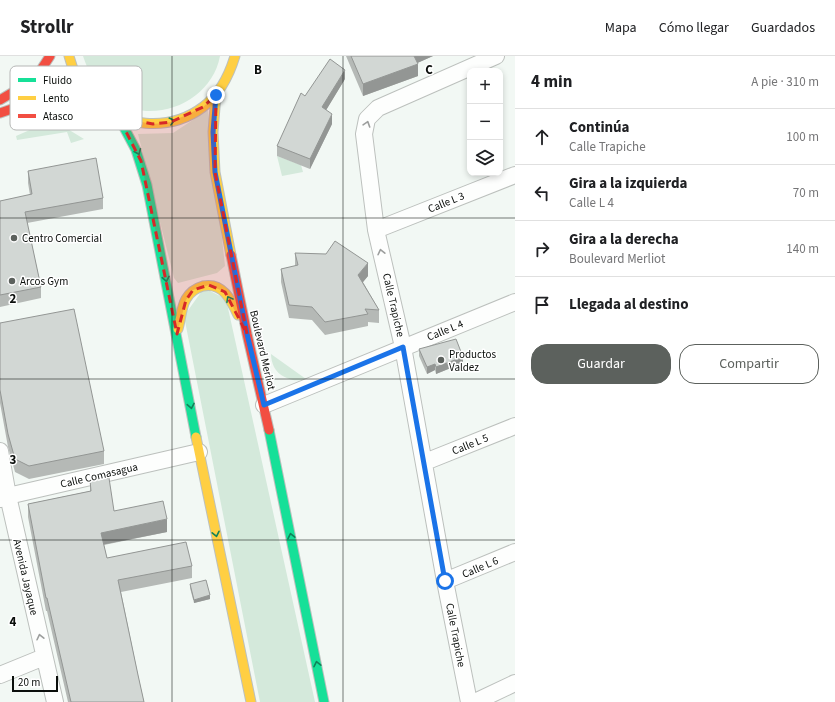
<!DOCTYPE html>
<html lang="es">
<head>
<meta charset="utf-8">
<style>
	body { margin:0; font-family:"Source Sans 3",sans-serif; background:#f2f2f2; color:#202124 }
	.controls { position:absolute; right:12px; top:12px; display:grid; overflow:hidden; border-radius:8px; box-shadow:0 2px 6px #0003 }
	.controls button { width:36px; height:36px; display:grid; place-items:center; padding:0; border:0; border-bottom:1px solid #e0e0e0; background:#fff; color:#202124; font:20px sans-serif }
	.scale { position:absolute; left:12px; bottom:10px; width:46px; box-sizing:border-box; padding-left:4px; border:2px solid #0b0f0c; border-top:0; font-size:11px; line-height:14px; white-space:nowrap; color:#0b0f0c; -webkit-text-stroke:3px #fff; paint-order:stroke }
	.stop { position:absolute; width:12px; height:12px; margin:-9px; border:3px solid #1a73e8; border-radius:50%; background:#fff }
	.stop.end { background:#1a73e8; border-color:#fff; box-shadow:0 1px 4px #0008 }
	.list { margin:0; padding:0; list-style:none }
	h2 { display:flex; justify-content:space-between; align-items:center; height:52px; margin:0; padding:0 16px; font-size:17px }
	h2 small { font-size:13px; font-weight:400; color:#757577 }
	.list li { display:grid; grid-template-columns:26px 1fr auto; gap:12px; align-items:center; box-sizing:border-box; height:56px; padding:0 16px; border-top:1px solid #e0e0e0 }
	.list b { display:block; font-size:15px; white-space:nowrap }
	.list p { margin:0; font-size:13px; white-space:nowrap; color:#757577 }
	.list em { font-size:13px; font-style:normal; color:#757577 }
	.actions { display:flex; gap:8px; padding:12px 16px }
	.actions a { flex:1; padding:9px 0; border:1px solid #5c615d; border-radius:16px; text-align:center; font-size:14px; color:#5c615d }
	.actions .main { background:#5c615d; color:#fff }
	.icon { flex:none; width:22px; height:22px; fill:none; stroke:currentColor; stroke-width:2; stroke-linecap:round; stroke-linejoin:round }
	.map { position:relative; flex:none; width:515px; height:646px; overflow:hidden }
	header { display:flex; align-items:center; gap:24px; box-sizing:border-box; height:56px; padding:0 20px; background:#fff; border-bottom:1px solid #e0e0e0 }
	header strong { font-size:19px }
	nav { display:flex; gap:22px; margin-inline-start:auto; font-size:14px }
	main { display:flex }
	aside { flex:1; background:#fff }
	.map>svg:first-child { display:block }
</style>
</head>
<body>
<header>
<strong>Strollr</strong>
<nav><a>Mapa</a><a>Cómo llegar</a><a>Guardados</a></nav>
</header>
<main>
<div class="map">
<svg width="515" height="646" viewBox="0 0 515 646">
	<rect width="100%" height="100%" fill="#f2f8f4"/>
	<path fill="#d4e9db" d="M83,0H220C214,34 180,57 146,55C131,54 115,46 104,37C93,27 88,14 83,0Z
		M208,54L225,210L217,217L178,227L174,222L138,78L173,77Z
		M47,69L66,72L84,83L71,87L67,76L17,84L16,80L39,70Z
		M277,100L301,109L303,116L282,120Z
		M204,232L226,243L315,646H260L184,260Z
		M271,298L306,323C295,327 280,322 274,311C272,307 271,302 271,298Z"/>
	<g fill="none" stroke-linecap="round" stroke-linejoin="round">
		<defs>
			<path id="street" d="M376,174L515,119
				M264,349L515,246
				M0,395L8,440L55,646
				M425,406L515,370
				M0,443L8,440L199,396
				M445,525L515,496
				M0,619L44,601
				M469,646L445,525L403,291L376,174L364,78L367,63L378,52L496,0
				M475,646L515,627"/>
			<path id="fast" d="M119,62L136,94L147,129L196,381
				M269,374L324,646"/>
			<path id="slow" d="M69,0C73,16 80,31 91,43C121,72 170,76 203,51C220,38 229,20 235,0
				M216,39L213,76L215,116L231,199
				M178,273C181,263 181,252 186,243C190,236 196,232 203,230C223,226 231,244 238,259
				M196,381L251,646"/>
			<path id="jam" d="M0,44L35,23L50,0
				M0,57C23,49 59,38 83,44C90,46 96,50 103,53
				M231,199L247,278L269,374"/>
		</defs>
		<use href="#street" stroke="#bcc0bd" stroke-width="18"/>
		<use href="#fast" stroke="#bcc0bd" stroke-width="11"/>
		<use href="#slow" stroke="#bcc0bd" stroke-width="11"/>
		<use href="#jam" stroke="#bcc0bd" stroke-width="11"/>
		<use href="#street" stroke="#fdfefd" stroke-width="16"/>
		<use href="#fast" stroke="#16e098" stroke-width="9"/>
		<use href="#slow" stroke="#ffcf43" stroke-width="9"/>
		<use href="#jam" stroke="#f24e42" stroke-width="9"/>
	</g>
	<path fill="#b5b9b6" d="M346,0H433L417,7L418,20L363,40Z
		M345,23L326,54L332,68L310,113L277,100V90L305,40Z
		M28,115L103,142V153L27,167L41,231V242L0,251V145L30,139L28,127Z
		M295,197L368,220L363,226L379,254V267L368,266V270L325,279L312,264L289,262L281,226V213L295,210Z
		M0,267L104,395V408L29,423L15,416L8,391L0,347Z
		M419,293L463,307L436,318L435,314L427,318L419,300Z
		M90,424L114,455L167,476L104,489L107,502L192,510V522L121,536L138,619L144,646H68L47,555H46L28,461V448L90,435Z
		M190,528L210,543L194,547L190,532Z"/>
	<path fill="#939694" d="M413,0H433L413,9Z
		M418,8V20L363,40V28Z
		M345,14V23L322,61V51Z
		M332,58V68L310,113V103Z
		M368,207V220L358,232V219Z
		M463,301V307L436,318V311Z
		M435,308V314L427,318V311Z
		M167,463V476L101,489V477Z
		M210,539V543L194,547V544Z"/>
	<path fill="#d2d7d4" stroke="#939694" d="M351,0H414L418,8L363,28Z
		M330,3L345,14L322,51L332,58L310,103L277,90L301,37L305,40Z
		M96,102L103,142L25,156L41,231L0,239V145L32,138L28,115Z
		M335,185L368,207L358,219L379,254L365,253L368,258L325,266L312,251L289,249L281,213L298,209L295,197L326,198Z
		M74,253L104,395L29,410L15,403L8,378L0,334V267Z
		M456,283L463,301L436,311L435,308L427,311L419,293Z
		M109,422L114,455L163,445L167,463L101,477L107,502L186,486L192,510L118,524L138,619L144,646H71L47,542H46L28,448L91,435L90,424Z
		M206,524L210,539L194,544L190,528Z"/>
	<defs><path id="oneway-chevron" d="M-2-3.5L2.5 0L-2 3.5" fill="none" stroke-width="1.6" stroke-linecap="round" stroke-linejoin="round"/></defs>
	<g stroke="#118259">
		<use href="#oneway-chevron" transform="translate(172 65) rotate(-14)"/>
		<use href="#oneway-chevron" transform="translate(138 96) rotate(67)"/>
		<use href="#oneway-chevron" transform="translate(166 223) rotate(79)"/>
		<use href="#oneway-chevron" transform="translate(229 243) rotate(-119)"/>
		<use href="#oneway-chevron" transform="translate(191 350) rotate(79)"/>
		<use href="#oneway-chevron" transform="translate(216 478) rotate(78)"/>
		<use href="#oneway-chevron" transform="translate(291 480) rotate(-102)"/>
		<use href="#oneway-chevron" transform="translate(317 608) rotate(-102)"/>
	</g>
	<g stroke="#9c9e9d">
		<use href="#oneway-chevron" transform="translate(367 68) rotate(-72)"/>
		<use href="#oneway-chevron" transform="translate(381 196) rotate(-103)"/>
		<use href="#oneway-chevron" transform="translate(40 581) rotate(-103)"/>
	</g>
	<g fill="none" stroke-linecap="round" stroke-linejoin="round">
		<path stroke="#1a73e8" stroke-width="5" d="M216,39L213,76L215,116L247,278L264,349L403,291L445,525"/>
	</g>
	<path fill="#d62828" fill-opacity="0.2" stroke="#d62828" stroke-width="3" stroke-dasharray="8 5" stroke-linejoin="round" d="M216,39L215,116L247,278L225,236L209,229L193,234L186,244L177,278L141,105L119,62L153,68L171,66L203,51Z"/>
	<path fill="none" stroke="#0b0f0c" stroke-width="1" stroke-opacity="0.55" d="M172,0V646M343,0V646M0,162H515M0,323H515M0,484H515"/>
	<g fill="#5c615d" stroke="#fff" stroke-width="1.5">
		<circle cx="14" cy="182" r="4"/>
		<circle cx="12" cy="225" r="4"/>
		<circle cx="441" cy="304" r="4"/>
	</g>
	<g text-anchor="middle" stroke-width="3" stroke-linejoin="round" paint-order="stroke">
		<g font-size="11" fill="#0b0f0c" stroke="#fff">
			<text transform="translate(446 146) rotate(-22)" y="4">Calle L 3</text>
			<text transform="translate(394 249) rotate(77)" y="4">Calle Trapiche</text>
			<text transform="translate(445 274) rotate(-22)" y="4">Calle L 4</text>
			<text transform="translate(263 294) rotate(77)" y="4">Boulevard Merliot</text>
			<text transform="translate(470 388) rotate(-22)" y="4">Calle L 5</text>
			<text transform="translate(99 419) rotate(-13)" y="4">Calle Comasagua</text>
			<text transform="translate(480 511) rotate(-23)" y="4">Calle L 6</text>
			<text transform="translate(26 521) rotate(77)" y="4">Avenida Jayaque</text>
			<text transform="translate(456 579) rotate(79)" y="4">Calle Trapiche</text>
		</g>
		<g font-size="11" fill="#0b0f0c" stroke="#fff" text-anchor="start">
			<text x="22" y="186">Centro Comercial</text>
			<text x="20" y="229">Arcos Gym</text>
			<text x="449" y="302">Productos<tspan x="449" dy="13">Valdez</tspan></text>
		</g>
	</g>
	<rect x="10" y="10" width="132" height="64" rx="6" fill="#fff" stroke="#b6b7b6" stroke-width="1"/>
	<rect x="18" y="22" width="18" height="4" fill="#16e098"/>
	<rect x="18" y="40" width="18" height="4" fill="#ffcf43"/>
	<rect x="18" y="58" width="18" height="4" fill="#f24e42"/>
	<g font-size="11" fill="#0b0f0c">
		<text x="43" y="28">Fluido</text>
		<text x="43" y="46">Lento</text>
		<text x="43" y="64">Atasco</text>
	</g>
	<g font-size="13" text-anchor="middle" font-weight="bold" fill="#0b0f0c" stroke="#fff" stroke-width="3" stroke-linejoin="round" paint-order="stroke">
		<text x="258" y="18">B</text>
		<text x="429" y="18">C</text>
		<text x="13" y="247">2</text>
		<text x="13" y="408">3</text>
		<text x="13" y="570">4</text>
	</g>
</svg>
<div class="controls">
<button>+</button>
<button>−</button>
<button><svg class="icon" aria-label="layers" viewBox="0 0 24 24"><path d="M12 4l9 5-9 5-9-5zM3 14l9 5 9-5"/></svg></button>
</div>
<div class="scale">20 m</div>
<div class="stop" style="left:445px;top:525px"></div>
<div class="stop end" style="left:216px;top:39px"></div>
</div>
<aside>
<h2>4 min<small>A pie · 310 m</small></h2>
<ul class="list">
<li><svg class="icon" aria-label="ahead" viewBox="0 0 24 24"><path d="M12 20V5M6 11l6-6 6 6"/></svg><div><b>Continúa</b><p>Calle Trapiche</p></div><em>100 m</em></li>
<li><svg class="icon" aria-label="left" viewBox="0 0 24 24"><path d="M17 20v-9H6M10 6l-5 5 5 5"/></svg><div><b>Gira a la izquierda</b><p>Calle L 4</p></div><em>70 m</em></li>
<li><svg class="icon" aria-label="right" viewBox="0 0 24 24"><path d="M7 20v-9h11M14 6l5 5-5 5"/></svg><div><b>Gira a la derecha</b><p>Boulevard Merliot</p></div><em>140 m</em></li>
<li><svg class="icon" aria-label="arrive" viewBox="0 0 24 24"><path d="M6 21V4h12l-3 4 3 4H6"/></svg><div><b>Llegada al destino</b></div></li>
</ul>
<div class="actions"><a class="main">Guardar</a><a>Compartir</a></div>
</aside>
</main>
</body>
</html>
